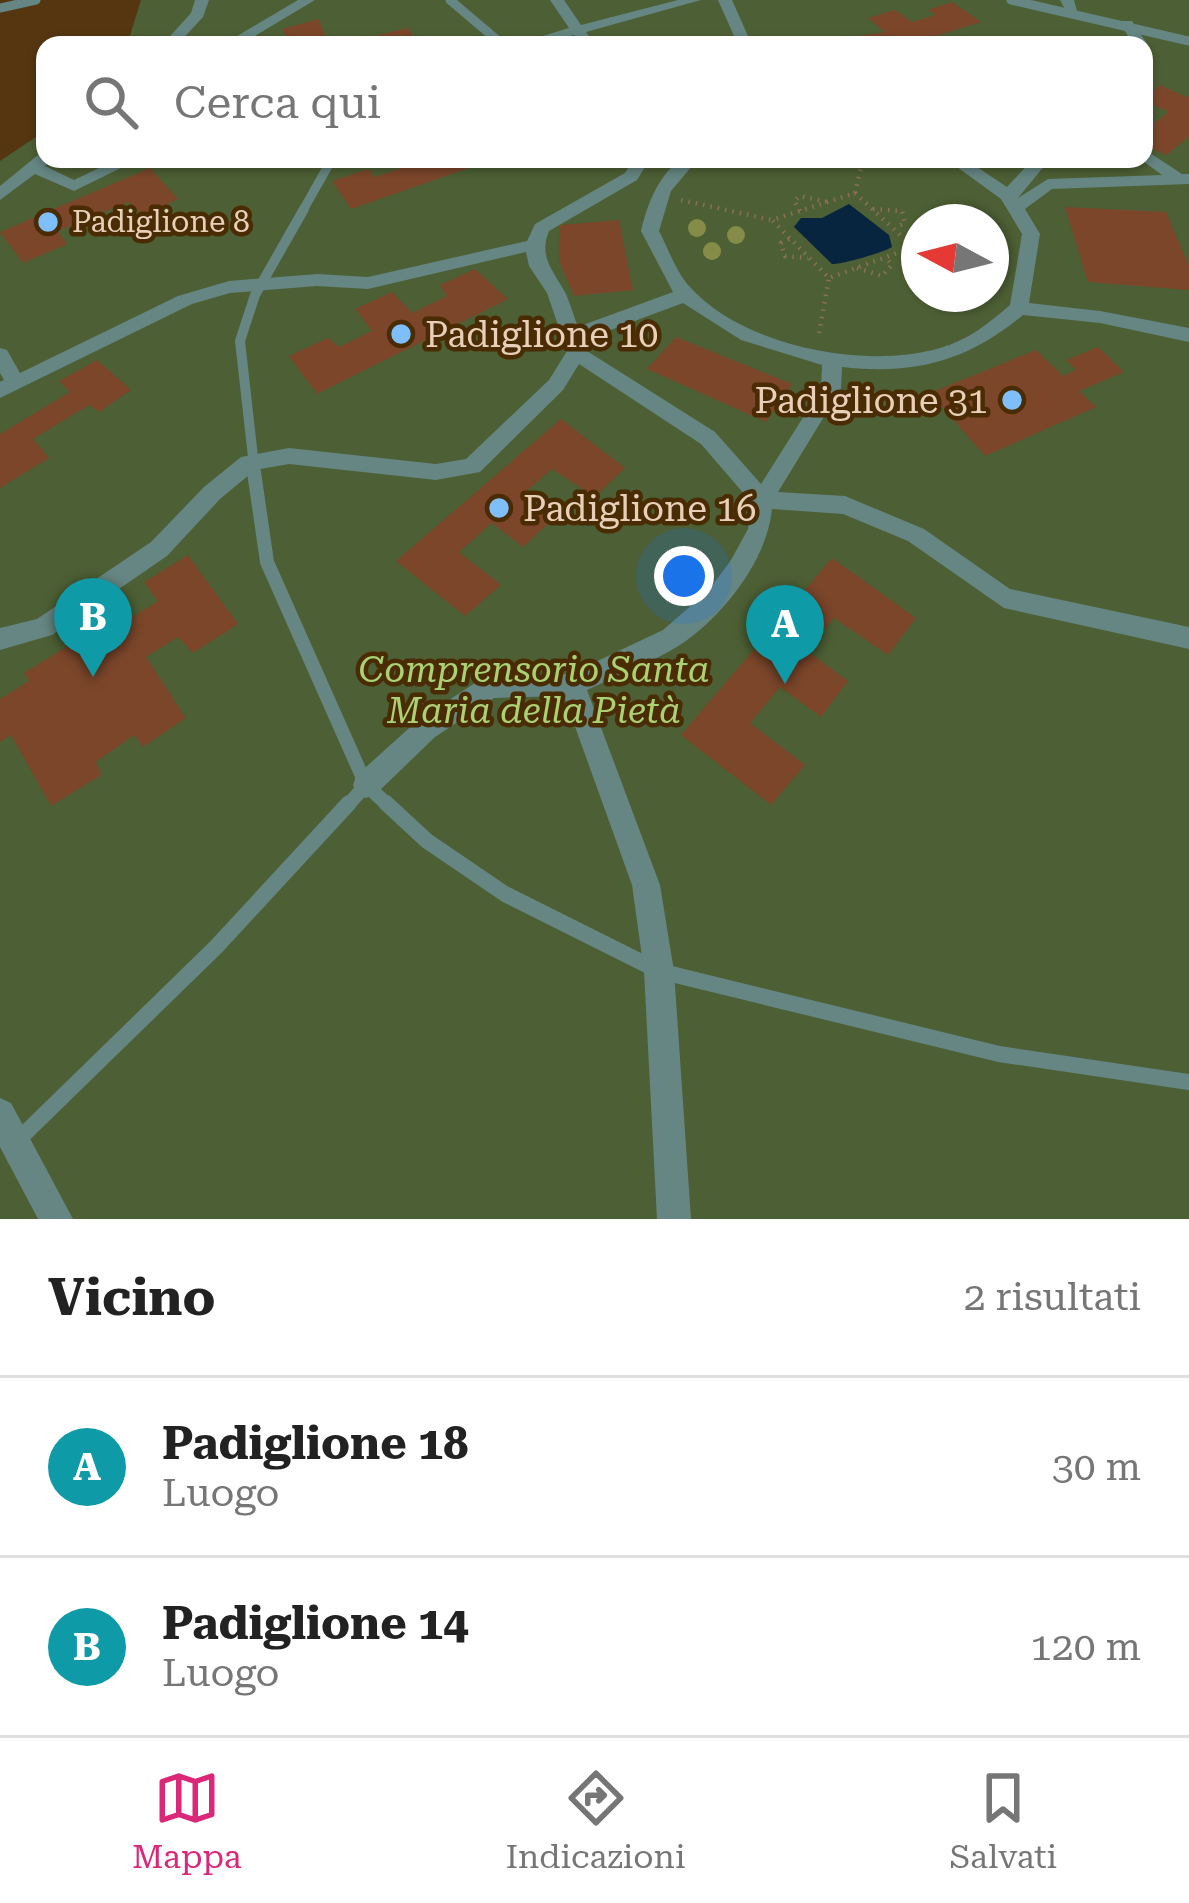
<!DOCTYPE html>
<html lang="it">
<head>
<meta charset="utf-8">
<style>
	body { margin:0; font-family:"Roboto Serif",serif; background:#f6f6f6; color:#222 }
	.compass { position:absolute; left:901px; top:204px; width:108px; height:108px; border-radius:50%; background:#fff; box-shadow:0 3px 9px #0004; rotate:277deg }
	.you { position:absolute; left:684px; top:576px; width:42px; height:42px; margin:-30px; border:9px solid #fff; border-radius:50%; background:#1a73e8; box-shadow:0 0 0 18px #1a73e833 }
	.badge { display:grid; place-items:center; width:78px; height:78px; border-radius:50%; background:#db2777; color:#fff; font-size:39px; font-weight:700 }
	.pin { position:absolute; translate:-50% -99px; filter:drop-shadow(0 3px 6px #0008) }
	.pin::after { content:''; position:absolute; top:63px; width:42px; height:36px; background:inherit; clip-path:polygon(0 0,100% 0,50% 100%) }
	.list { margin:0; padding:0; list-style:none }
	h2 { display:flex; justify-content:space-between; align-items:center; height:156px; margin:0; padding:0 48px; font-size:51px }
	h2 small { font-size:39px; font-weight:400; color:#767676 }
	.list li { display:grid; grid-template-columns:78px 1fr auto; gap:36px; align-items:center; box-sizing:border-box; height:180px; padding:0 48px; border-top:3px solid #e0e0e0 }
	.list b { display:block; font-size:45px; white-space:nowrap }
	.list p { margin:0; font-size:39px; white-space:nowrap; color:#767676 }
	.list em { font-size:39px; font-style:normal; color:#767676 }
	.icon { flex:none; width:66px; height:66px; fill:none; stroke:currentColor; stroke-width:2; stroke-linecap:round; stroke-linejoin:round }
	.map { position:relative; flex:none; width:1189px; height:1219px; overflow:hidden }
	.search { position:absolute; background:#fff; box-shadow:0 3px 9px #0004; left:36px; right:36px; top:36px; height:132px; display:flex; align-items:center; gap:30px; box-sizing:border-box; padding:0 42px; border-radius:24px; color:#767676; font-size:45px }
	.sheet { height:516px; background:#fff }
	nav { display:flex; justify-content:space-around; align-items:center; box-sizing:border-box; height:168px; border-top:3px solid #e0e0e0; background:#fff; font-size:33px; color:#767676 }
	nav a { display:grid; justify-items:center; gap:6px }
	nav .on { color:#db2777 }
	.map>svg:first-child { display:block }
</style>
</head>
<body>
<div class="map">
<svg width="1189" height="1219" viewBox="0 0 1189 1219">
	<rect width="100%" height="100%" fill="#553611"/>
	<path fill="#4d5f34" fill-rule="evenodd" d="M141,0H1189V1219H0V161L45,131V159H1144V45H127ZM919,222H991V294H919Z"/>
	<path fill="#07253f" d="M849,204L889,235L892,247C885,252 840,265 832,264L794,227L801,218H822Z"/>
	<path fill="#7b462a" d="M952,2L981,22L932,37L942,45L825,41L885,32L868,18L895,10L912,22L936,15L928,10Z
		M319,19L328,45L290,43L282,29Z
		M408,28L419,45H358L370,37Z
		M1160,85L1189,98V137L1166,155L1144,145V121L1153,124L1169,112L1144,101Z
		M403,159H492V160L351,209L332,181L368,169L375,177L408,166Z
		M150,168L178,199L143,215L128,202L58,231L67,244L23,263L0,232Z
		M1065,207L1166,212L1189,266V290L1088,282Z
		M619,220L633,290L574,296L559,261L560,225Z
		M475,269L508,299L317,394L289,356L328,338L339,347L372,331L355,309L392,292L412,313L447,296L440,285Z
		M676,337L792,384L766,422L647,369Z
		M1098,347L1124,372L1079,391L1096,407L985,456L930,393L1036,350L1063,376L1076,370L1066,360Z
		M97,360L131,390L99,412L89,405L33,439L49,458L0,488V434L70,392L59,381Z
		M561,419L625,468L595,497L552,469L522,495L554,518L523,547L492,523L459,552L501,585L465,616L396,561Z
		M188,555L238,624L193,653L178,637L146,657L186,718L143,747L134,735L96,762L101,775L51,806L11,735L0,742V699L29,681L24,673L84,636L89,644L158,601L144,582Z
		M832,558L916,618L888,655L834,618L807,651L848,681L821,717L780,687L750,723L805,765L771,805L681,735Z"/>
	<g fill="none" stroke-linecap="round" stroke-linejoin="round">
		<path stroke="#8c7050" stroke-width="4.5" stroke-dasharray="1.5 6" stroke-linecap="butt" d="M855,193L913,247L829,278L772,220Z
			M855,193L863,159
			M681,200L772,220
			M873,209L902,211L905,223L895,228
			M800,211L794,201L800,196L828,202
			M789,239L781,243L785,256L808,258
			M857,268L882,276L892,265L886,258
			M819,333L829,278"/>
		<path stroke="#658682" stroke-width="9" d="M450,0L503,45
			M1011,0L1189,41
			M0,8L36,0
			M302,212L332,159"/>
		<path stroke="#658682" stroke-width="10" d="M255,475L240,341L255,295L304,209"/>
		<path stroke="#658682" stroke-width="14" d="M254,472L267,562L366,785L389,806
			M347,806L366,785"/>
		<path stroke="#658682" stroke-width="16" d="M386,803L427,841L505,894L659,971L999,1054L1189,1082
			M17,1141L216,947L349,803"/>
		<path fill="#658682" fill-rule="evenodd" d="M195,0H209L203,17L177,45H162L191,13Z
			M298,0H315L240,45H222Z
			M550,0H564L581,25L678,0H701L586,32L595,45H581L574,35L537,45H513L569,28Z
			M718,0H732L752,45H738Z
			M1060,0H1074L1078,15H1068Z
			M1122,21H1132L1148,45L1146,48L1134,45L1120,24Z
			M1144,149L1182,174H1189V184L1052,189L1025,209L1040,234L1029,303L1100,311L1189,328V342L1100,323L1023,315C967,362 914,375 842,367L841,389L778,492L845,496L924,529L1010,589L1189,627V649L1004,608L908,541L843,514L772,509C767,561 722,617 680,645C651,663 617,676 587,690L660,885L674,971L691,1219H657L644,971L632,885L564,696L494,698L435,737L376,794L366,798L356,794L353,785L356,776L417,721L481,679L570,674L663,630L709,590L731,560L748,529L751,502L701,444L579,364L563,390L480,472L436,480L289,464L255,470L220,499L167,556L52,635L0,650V628L37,619L151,542L204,487L241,457L289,448L436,464L466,459L549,380L567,351L547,293L529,266L526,252L368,289L317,286L230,293L192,304L0,398V382L4,380L0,373V348L7,350L20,373L178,296L229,281L317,274L368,277L527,241L535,224L625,173L634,159H650L637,180L549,231C538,258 554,271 566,294C571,306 575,319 579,331L583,325L673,292L641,231C648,202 657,179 680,159H698L671,191L659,231C669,250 676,272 690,287C744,347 865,370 940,348C968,340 988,324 1010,305L1022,234L1001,199L946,159H965L1007,187L1033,159H1050L1018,198L1048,179L1162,175L1140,159H1144ZM683,303L741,340L822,365L821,389L761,484L715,432L587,351L597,335Z
			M45,153V159H52L45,166L74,180L118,159H139L74,191L35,174L0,200V186L38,155Z
			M0,1098L11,1103L73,1219H38L0,1147Z"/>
	</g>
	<g fill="#848c47">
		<circle cx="697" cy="228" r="9"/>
		<circle cx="736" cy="235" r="9"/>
		<circle cx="712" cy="251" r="9"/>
	</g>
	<g fill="#7ebef9" stroke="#4a2c04" stroke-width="4.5">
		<circle cx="48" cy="222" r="12"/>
		<circle cx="401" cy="334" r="12"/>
		<circle cx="1012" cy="400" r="12"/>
		<circle cx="499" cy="508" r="12"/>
	</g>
	<g text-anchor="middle" stroke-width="9" stroke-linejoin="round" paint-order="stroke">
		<g font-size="30" fill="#e8d0b8" stroke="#4a2c04" text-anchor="start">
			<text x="72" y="232">Padiglione 8</text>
		</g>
		<g font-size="36" fill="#e8d0b8" stroke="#4a2c04" text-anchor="start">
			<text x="425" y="347">Padiglione 10</text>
			<text x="988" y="413" text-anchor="end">Padiglione 31</text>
			<text x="523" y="521">Padiglione 16</text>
		</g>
		<g font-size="36" font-style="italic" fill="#aad273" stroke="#4a2c04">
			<text x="534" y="682">Comprensorio Santa<tspan x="534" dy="41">Maria della Pietà</tspan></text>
		</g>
	</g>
</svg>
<svg class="compass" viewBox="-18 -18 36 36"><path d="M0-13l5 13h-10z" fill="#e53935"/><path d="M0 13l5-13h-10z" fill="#767676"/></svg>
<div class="you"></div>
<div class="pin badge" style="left:785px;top:684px;background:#0f9aa8">A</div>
<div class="pin badge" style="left:93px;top:677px;background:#0f9aa8">B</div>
<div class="search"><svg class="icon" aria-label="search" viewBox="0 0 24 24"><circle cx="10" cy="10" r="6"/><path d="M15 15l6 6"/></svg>Cerca qui</div>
</div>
<section class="sheet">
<h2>Vicino<small>2 risultati</small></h2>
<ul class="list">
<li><span class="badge" style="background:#0f9aa8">A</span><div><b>Padiglione 18</b><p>Luogo</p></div><em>30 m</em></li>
<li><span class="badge" style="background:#0f9aa8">B</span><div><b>Padiglione 14</b><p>Luogo</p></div><em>120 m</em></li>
</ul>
</section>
<nav>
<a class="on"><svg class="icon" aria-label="map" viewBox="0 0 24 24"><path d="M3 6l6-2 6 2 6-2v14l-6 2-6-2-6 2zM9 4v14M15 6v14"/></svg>Mappa</a>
<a><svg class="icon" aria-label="directions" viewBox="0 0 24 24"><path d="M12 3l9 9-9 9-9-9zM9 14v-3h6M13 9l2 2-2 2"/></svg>Indicazioni</a>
<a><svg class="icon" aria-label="saved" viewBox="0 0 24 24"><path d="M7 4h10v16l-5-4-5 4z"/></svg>Salvati</a>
</nav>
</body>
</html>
